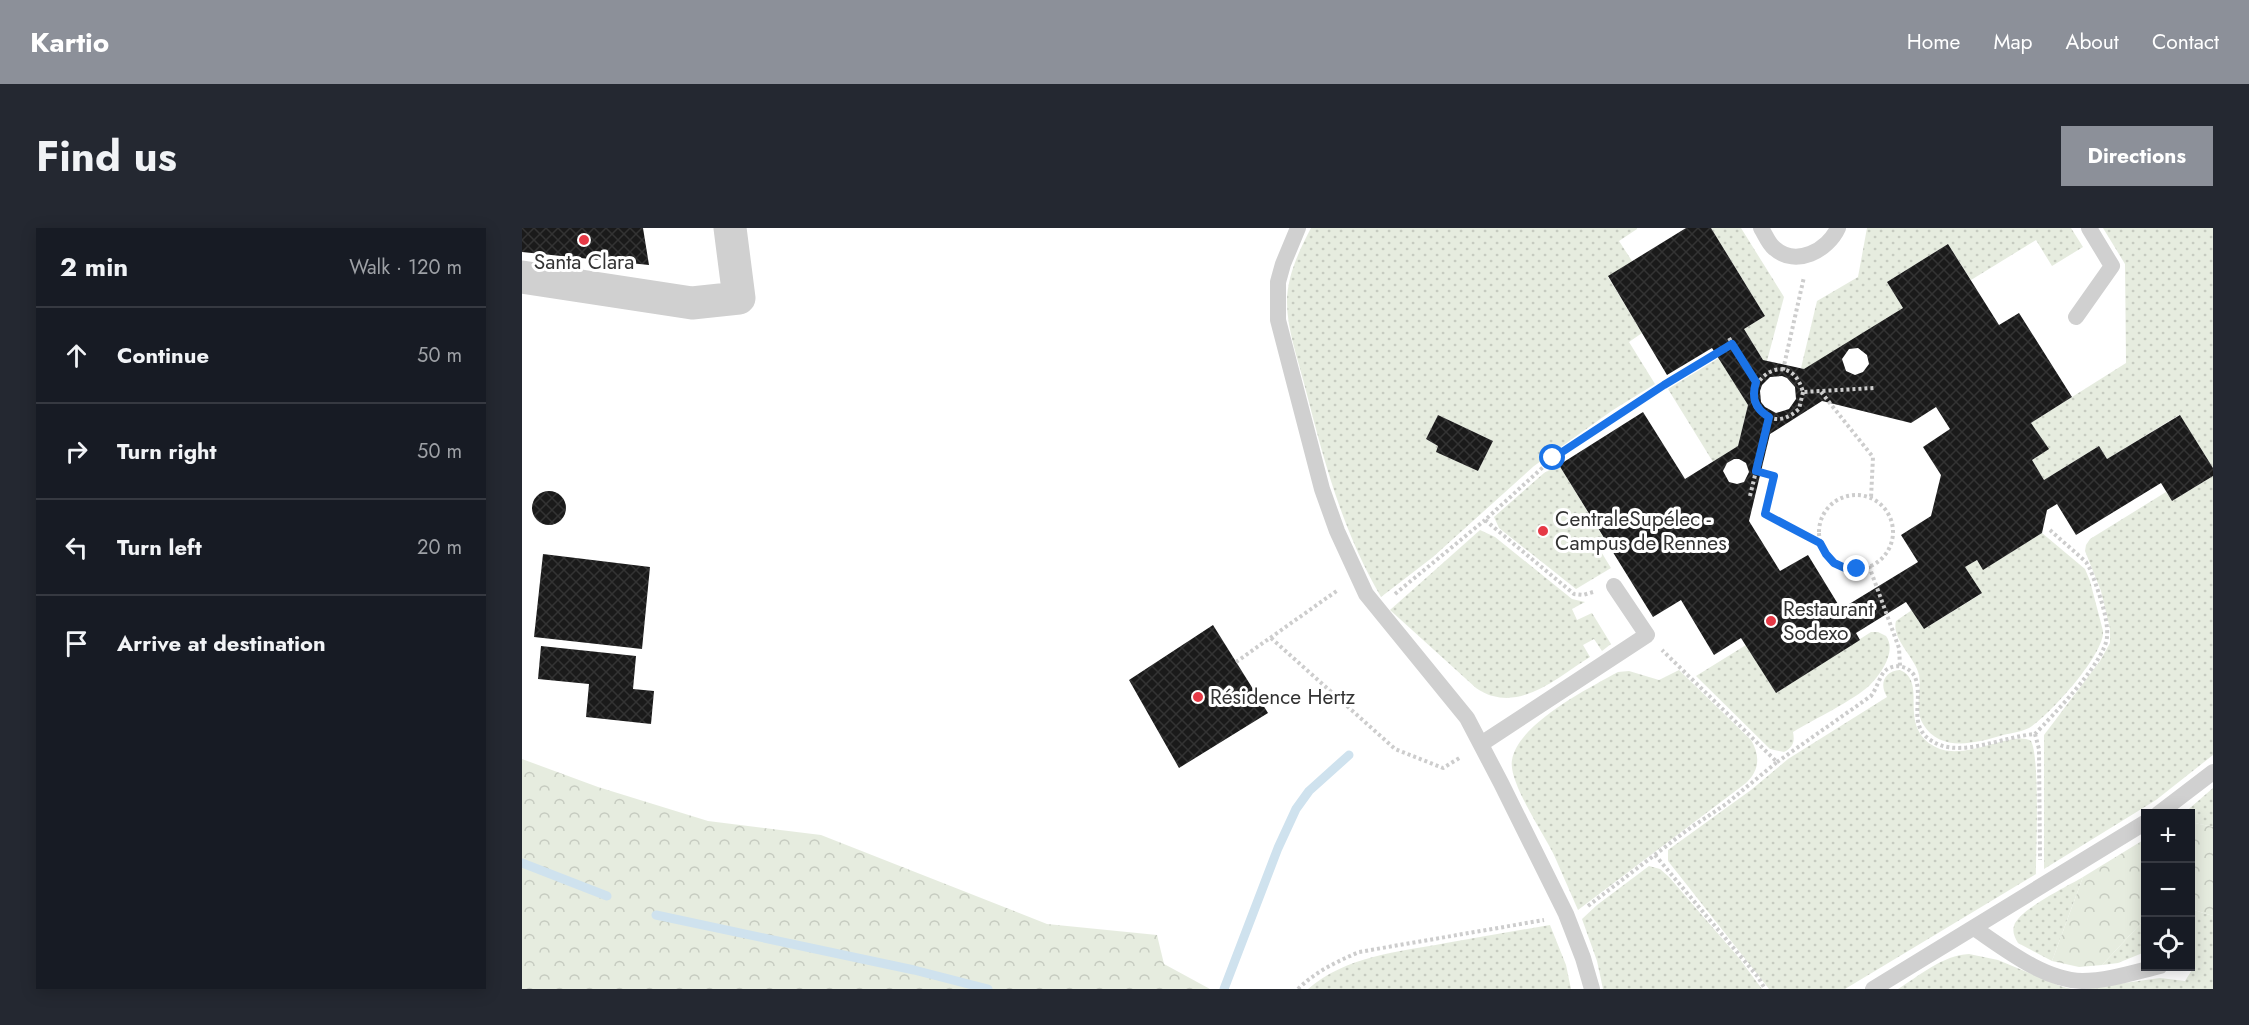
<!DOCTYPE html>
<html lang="en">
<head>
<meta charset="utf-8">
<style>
	body { margin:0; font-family:Jost,sans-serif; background:#242831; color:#f1f3f6 }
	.controls { position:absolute; right:18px; bottom:18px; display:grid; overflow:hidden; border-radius:0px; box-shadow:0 3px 15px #0003 }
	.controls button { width:54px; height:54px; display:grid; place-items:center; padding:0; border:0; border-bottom:2px solid #363941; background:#171b24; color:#f1f3f6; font:30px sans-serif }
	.stop { position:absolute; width:18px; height:18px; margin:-14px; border:4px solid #1a73e8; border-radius:50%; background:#fff }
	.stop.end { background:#1a73e8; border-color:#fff; box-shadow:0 2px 6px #0008 }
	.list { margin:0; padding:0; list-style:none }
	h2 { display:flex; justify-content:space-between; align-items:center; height:78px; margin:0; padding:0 24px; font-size:26px }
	h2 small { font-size:20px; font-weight:400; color:#9ea1a6 }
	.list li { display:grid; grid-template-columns:39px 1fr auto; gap:18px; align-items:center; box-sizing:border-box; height:96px; padding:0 24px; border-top:2px solid #363941 }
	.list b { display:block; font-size:22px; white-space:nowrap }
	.list em { font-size:20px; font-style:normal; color:#9ea1a6 }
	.icon { flex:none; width:33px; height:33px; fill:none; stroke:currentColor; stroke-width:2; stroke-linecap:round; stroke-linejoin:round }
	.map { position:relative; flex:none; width:1691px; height:761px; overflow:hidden; border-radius:0px }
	header { display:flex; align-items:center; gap:36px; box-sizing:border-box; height:84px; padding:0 30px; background:#8c9099; color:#fff }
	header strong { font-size:28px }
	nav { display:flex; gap:33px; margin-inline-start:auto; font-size:21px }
	.intro { display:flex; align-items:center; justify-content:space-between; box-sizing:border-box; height:144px; padding:0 36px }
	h1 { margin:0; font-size:42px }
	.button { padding:15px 27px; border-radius:0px; background:#8c9099; color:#fff; font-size:21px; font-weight:700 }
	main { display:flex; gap:36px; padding:0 36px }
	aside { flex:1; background:#171b24; border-radius:0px; box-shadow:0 3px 15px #0003 }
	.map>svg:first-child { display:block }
</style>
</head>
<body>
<header>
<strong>Kartio</strong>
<nav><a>Home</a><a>Map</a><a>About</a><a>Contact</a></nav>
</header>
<div class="intro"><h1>Find us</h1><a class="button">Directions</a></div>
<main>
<aside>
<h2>2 min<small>Walk · 120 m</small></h2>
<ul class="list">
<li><svg class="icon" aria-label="ahead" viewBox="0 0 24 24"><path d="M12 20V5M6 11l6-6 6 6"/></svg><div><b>Continue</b></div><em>50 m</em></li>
<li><svg class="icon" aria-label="right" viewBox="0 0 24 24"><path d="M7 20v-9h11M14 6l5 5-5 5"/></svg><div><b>Turn right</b></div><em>50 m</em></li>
<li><svg class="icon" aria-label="left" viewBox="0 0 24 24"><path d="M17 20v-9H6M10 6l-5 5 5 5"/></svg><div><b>Turn left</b></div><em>20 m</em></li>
<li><svg class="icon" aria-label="arrive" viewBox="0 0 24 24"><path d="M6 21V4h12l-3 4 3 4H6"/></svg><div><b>Arrive at destination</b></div></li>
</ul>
</aside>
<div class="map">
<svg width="1691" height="761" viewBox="0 0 1691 761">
	<defs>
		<pattern id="grass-dots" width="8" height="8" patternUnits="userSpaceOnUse" patternTransform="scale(1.5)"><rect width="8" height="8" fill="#e6ecdf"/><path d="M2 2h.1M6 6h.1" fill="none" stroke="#c6cbc0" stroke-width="1.8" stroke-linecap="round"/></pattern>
		<pattern id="forest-crowns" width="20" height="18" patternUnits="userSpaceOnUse" patternTransform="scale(1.5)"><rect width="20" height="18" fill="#e6ecdf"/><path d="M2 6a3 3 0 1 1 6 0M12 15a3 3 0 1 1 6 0" fill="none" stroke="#c6cbc0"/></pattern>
		<pattern id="building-cross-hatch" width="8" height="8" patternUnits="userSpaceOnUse" patternTransform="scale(1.5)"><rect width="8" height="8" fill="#1a1a1a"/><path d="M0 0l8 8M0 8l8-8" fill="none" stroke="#333"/></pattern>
	</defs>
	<rect width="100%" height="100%" fill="#fff"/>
	<path fill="url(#grass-dots)" fill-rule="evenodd" d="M789,0H1115V1L1097,13L1110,33L1086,49L1120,105L1107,114L1133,156L1091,182L1012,238L911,329L859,369C820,302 802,233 783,159C776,131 765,102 765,74C765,48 777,23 789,0ZM916,187L971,213L956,243L915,224L916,218L904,211Z
		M1189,0H1219L1262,69L1245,133L1241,132L1222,101L1243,88Z
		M1345,0H1549L1561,19L1530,38L1514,12L1449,52L1426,16L1365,54L1381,80L1283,141L1279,140L1295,73L1336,49Z
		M1581,0H1691V240L1657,187L1585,231L1577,218L1522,252L1510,232L1526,221L1509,195L1604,135L1603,36Z
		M1197,130L1226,177L1216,218L1191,234L1146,161Z
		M1037,237L1086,317L1078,322L1089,340L1054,361L977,300L972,289L1022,245Z
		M1691,248V527L1634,572L1522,641V507L1578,433L1588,415V401L1579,363L1563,323L1564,317L1568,311L1644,264L1650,273Z
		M958,302L973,309L1050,371L1063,374L1050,381L1055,392L1070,385L1089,416L1080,423L1072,411L1061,417L1068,429C1040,446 1006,478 971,468C965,467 959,463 954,460L868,382Z
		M1520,305L1563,341L1568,353L1581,403C1583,426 1527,488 1507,500C1499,504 1489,505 1481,507C1454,515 1418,525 1401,496C1392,481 1400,463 1397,447C1393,429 1369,411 1374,393L1390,382L1402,401L1459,366L1443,339L1455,332L1462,341Z
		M1349,404H1356L1364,408C1375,423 1359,446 1348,457C1331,473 1292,491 1271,504C1273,514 1271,519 1262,524L1248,521L1174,448L1224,417L1254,465Z
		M1157,442L1229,512C1238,527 1238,542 1224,555L1056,682C1048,664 1040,645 1032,627C1022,606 986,554 990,532C996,496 1065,461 1096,444L1107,443L1137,452Z
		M1378,442C1406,454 1376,495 1410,517C1440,537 1489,501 1509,513C1518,530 1514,621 1514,646L1323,761H1247L1146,633V622L1229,562L1266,531L1365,469C1357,456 1362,443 1378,442Z
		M1691,560V599L1669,594L1668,586H1661Z
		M1127,638L1138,641L1147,649L1217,730L1240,761H1081L1075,733L1060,691L1075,677Z
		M1561,649L1530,733L1496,715C1493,710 1490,704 1492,698C1496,682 1546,658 1561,649Z
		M1669,681L1691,688V761H1559L1638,750L1663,753L1670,742L1671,734L1668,726Z
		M1623,691V724L1596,735L1580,737Z
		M1028,697L1044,737L1049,761H786C824,728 876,724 924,715C958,709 993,703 1028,697Z
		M1447,726L1476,732L1538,758L1550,761H1376C1397,748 1421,727 1447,726Z"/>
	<path fill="url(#forest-crowns)" d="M0,531L76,559L186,593L299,607L525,696L635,707L642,736L688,761H0Z
		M1669,594L1691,599V688L1669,681Z
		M1623,611V691L1580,737L1557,739L1530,733L1561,649Z"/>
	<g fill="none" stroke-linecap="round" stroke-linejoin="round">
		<path stroke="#cfe2ee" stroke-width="9" d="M0,635L85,668
			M134,687L392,742L466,761
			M702,761L756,620L774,581L787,563L827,527"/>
	</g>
	<path fill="url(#building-cross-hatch)" fill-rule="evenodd" d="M0,0H121L127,37L0,24Z
		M1164,0H1189L1243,88L1222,101L1241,132L1282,141L1381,80L1365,54L1426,16L1477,97L1497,85L1550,169L1509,195L1527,221L1510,232L1522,252L1577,218L1585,231L1658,187L1691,240V248L1650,273L1639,255L1554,307L1535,276L1525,282L1520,305L1461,342L1455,332L1443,339L1460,365L1402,401L1384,374L1334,405L1338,412L1254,465L1219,410L1192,427L1159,372L1131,389L1037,237L1121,184L1163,251L1216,218L1226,177L1190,120L1145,147L1086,48ZM1336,120L1345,127L1347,136L1341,144L1333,147L1324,143L1320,131L1327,121ZM1260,148L1265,150L1273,159L1274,171L1267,181L1254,185L1243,179L1239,174L1238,163L1240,157L1248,149ZM1300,173L1389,195L1414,179L1428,201L1401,219L1419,247L1409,288L1379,307L1396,334L1319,381L1286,327L1258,343L1227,293L1248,206ZM1212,231H1217L1224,235L1227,244L1222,254L1215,256L1207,254L1201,243L1205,235Z
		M916,187L971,213L956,243L914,224L916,218L904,211Z
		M10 280a17 17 0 1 1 34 0a17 17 0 1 1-34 0Z
		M21,326L128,339L120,421L12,409Z
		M691,397L746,485L657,540L607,452Z
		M19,418L114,428L111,461L132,463L129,496L64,489L67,456L16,451Z"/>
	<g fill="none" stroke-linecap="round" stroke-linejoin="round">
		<path stroke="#cdcdcd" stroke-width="4" stroke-dasharray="3 3" stroke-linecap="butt" d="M1207,110L1234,154
			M1261,142L1282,49
			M1281,164L1277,181C1268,189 1258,194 1247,189C1202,171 1265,108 1281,164L1352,160
			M1299,164L1351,229L1349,270
			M1234,243L1252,248L1243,286L1298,315
			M1297 304a37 37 0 1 1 74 0a37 37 0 1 1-74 0Z
			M1228,268L1247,189
			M1347,338L1377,420L1378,438
			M1071,364L1061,367L1052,366L963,292L1031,230L1142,157L1210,116
			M873,366L963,292
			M749,410L873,521L921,540L939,529
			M714,434L816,362
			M1513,506C1531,487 1583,434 1585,409C1587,391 1575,359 1568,341L1564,334L1528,302
			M1255,534L1349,468C1355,460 1357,450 1362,444C1371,434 1388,438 1393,449C1403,474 1381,502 1418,517C1445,527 1485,508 1513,506L1517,521L1518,632
			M1133,627L1236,749L1243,761
			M1066,678L1164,603L1204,576L1255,534L1140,422
			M776,761C793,744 814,734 837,724L1022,692"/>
		<path stroke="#d0d0d0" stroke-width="16" d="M776,0L761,36L756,54V92L800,261L815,303L844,366L945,490L979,555L1044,686L1061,730L1070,761
			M1239,0C1243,6 1246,15 1252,20C1274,40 1306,22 1316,0
			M1554,89L1590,38L1567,0
			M959,516L1125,407L1092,358
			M1636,586L1691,544
			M1452,700C1483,721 1522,752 1560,753C1586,753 1613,744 1638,738
			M1351,761L1624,594"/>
		<path stroke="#d0d0d0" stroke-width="33" d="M0,49L170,75L217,70L208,0"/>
	</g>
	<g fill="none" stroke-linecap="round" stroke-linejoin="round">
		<path stroke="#1a73e8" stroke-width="8" d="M1031,230L1142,157L1210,116L1234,154C1229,170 1233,181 1247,189L1234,243L1252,248L1243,286L1298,315L1304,326L1312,335L1323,340L1335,341"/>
	</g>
	<g fill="#e63946" stroke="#fff" stroke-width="2">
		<circle cx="62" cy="12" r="6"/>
		<circle cx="1021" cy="303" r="6"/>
		<circle cx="1249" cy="393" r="6"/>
		<circle cx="676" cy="469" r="6"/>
	</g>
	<g text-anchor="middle" stroke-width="6" stroke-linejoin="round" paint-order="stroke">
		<g font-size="21" fill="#333" stroke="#fff" text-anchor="start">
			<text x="62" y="41" text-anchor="middle">Santa Clara</text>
			<text x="1033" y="298">CentraleSupélec -<tspan x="1033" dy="24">Campus de Rennes</tspan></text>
			<text x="1261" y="388">Restaurant<tspan x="1261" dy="24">Sodexo</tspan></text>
			<text x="688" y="476">Résidence Hertz</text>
		</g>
	</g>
</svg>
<div class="controls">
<button>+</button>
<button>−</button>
<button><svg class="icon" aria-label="locate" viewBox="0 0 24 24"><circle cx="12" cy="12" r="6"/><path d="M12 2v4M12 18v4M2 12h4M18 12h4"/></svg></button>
</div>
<div class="stop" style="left:1031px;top:230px"></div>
<div class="stop end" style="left:1335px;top:341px"></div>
</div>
</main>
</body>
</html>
